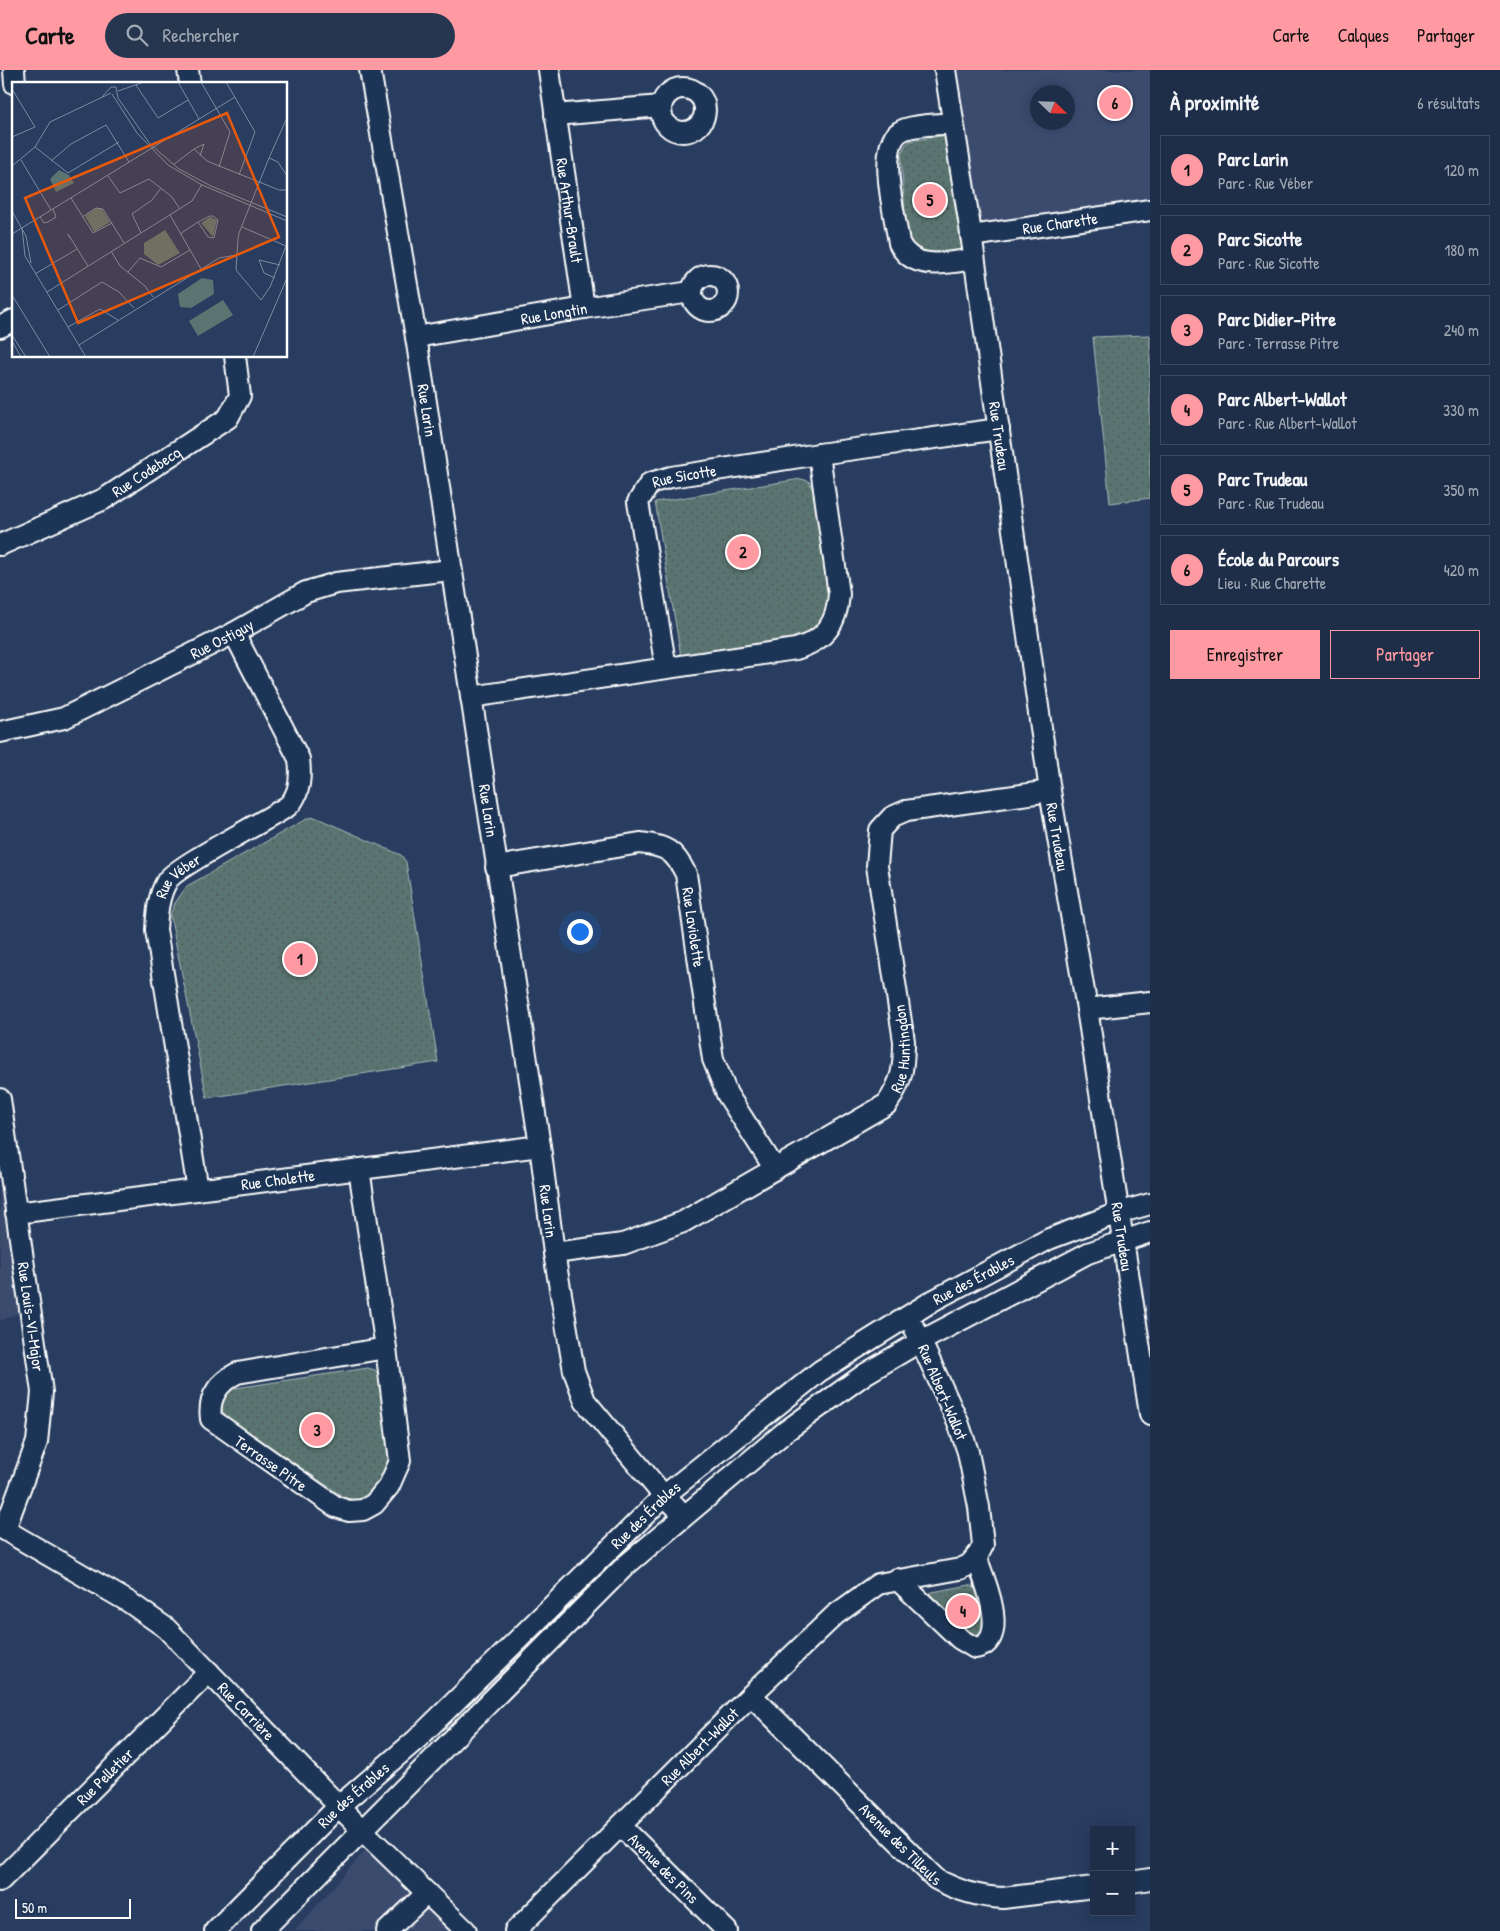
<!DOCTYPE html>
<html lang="fr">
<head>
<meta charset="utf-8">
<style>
	body { margin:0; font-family:"Patrick Hand",sans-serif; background:#26364f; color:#f1f3f6 }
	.controls { position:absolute; right:15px; bottom:15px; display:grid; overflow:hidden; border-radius:0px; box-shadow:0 2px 12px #0003 }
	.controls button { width:45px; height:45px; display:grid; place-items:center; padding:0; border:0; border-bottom:1px solid #3c4a60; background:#1e2e48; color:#f1f3f6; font:25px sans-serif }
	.compass { position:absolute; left:1030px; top:15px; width:45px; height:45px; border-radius:50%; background:#1e2e48; box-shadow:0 2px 12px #0003; rotate:113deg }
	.scale { position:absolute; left:15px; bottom:12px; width:116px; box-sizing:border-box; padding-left:5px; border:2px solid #fff; border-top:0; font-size:14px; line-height:18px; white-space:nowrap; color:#fff; -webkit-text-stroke:4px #1d3557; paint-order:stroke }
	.you { position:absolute; left:579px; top:861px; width:18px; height:18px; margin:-12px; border:4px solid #fff; border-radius:50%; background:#1a73e8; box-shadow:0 0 0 8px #1a73e833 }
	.badge { display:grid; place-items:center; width:32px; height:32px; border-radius:50%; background:#ff9aa2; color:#111; font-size:16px; font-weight:700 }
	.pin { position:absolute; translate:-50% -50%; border:2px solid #fff; box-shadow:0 1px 5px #0006 }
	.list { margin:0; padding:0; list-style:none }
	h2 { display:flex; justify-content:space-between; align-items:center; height:65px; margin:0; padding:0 20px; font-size:21px }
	h2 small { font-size:16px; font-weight:400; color:#a1a8b4 }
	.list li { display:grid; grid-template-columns:32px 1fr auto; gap:15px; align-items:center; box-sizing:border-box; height:70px; margin:0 10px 10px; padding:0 10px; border:1px solid #3c4a60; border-radius:0px }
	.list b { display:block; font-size:19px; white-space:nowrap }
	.list p { margin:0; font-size:16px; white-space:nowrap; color:#a1a8b4 }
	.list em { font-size:16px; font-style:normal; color:#a1a8b4 }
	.actions { display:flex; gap:10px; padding:15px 20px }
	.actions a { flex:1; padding:11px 0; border:1px solid #ff9aa2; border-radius:0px; text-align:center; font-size:18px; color:#ff9aa2 }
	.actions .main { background:#ff9aa2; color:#111 }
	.icon { flex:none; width:28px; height:28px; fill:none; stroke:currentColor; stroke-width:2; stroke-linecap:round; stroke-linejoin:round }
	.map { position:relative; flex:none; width:1150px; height:1861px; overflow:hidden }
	header { display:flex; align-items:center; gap:30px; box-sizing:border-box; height:70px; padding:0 25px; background:#ff9aa2; color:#111 }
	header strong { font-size:24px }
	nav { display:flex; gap:28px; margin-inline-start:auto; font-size:18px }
	.search { width:350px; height:45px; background:#26364f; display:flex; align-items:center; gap:12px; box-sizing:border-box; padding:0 18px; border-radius:28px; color:#a1a8b4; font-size:19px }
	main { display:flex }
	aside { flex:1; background:#1e2e48 }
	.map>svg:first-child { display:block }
</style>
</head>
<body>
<header>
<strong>Carte</strong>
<div class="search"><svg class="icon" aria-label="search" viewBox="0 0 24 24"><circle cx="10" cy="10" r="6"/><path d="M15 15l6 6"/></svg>Rechercher</div>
<nav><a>Carte</a><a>Calques</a><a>Partager</a></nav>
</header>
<main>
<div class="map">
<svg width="1150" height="1861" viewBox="0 0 1150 1861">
	<defs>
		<pattern id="park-dots" width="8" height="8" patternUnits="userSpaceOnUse" patternTransform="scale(1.25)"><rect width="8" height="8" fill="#5a7471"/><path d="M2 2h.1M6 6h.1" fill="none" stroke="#525c5b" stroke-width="1.8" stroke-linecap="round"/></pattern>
	</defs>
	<rect width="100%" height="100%" fill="#283d60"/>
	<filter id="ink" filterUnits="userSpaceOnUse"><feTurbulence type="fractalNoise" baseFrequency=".02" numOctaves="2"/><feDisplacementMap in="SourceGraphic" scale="10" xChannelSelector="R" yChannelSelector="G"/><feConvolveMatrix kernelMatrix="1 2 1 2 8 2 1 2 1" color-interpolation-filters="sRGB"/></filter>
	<g filter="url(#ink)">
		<path fill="#3a4b6e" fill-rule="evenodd" d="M953,0H1150V132L977,157ZM1038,22H1068V52H1038Z
			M0,1083L22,1242L0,1251Z
			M368,1777L458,1861H295Z"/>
		<path fill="url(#park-dots)" stroke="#acbab8" d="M947,65L965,182H914L907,174L901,85L905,75L910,71Z
			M1150,265V428L1110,433L1093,267Z
			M801,409L809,411L813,420L831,533L823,551L808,565L681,586L655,432Z
			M315,747L401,785L406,792L438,992L207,1028L170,845L175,833L187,816L308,748Z
			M368,1298L375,1300L379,1305L394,1386L378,1419L363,1431L345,1428L234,1352L225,1345L221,1338L225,1324L229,1319Z
			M970,1515L980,1521C985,1536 993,1554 978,1565L964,1563L927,1525L932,1522Z"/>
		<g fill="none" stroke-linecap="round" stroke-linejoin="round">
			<defs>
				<g id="minor">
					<path d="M14,0L15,14"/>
					<path d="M188,0L190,14"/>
					<path id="s1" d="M370,0L416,267L540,1076L554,1183L574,1301L585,1331L658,1419L684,1445"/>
					<path id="s2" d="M549,0L584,238"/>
					<path id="s3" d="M945,0L970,157L1050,721L1087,939L1150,1344"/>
					<circle cx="683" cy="40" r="22"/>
					<path d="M555,45L661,36"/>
					<path d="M953,53C938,55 917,54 903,60C874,72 896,149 899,173C913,202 948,193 974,189"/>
					<path id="s4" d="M971,166L1150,140"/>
					<circle cx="710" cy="223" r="18"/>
					<path d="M0,257L14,250"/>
					<path id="s5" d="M416,267L584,238L691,222"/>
					<path id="s6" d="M0,475L104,429L228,348L240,326L235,286"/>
					<path id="s7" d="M666,598L638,432L650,413L671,407L819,384L999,359"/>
					<path d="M471,627L796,579C825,570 837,554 839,524L819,384"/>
					<path id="s8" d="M0,662L64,648L234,563L306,522L336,513L451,500"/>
					<path id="s9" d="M496,797L640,773C666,776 674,780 686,804L713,989L727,1024L775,1099"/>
					<path d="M1087,939L1150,932"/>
					<path id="s10" d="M0,1029L42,1322L37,1372L5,1459"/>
					<path d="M359,1099L386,1278L400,1391L389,1416L374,1434L363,1440L349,1441L336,1437L211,1349C208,1327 218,1313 237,1303L386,1278"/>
					<path id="s11" d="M198,1120L156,860C157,844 158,826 167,811C176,796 266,751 288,736C301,724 301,705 299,689L234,563"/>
					<path id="s12" d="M16,1143L540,1076"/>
					<path id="s13" d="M554,1183L623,1174L683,1152L887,1034C902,1011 904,999 904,971L877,796L880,760L892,747L906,741L1050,721"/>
					<path id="s14" d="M0,1457L129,1532L166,1558L362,1760L466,1861"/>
					<path d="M897,1509L960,1569L975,1578C1012,1573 984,1508 976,1487"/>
					<path id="s15" d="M751,1625L936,1809C958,1821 978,1827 1003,1828L1094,1817"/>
					<path id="s16" d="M621,1756L727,1861"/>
					<path id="s17" d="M0,1811L209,1602"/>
					<path d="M1131,1812L1150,1809"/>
					<path id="s18" d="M215,1861L339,1736L417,1669L665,1425L820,1301L934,1230L1049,1169L1118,1143L1150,1134"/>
					<path d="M262,1861L625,1496L786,1361L865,1304L921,1271L1088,1183L1150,1162"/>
					<path d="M387,1861L427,1823"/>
					<path id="s19" d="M515,1861L751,1625L835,1545L878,1514L960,1499L969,1495L978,1485L983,1475L979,1437L968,1382L958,1352L915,1259"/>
				</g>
			</defs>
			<use href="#minor" stroke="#fff" stroke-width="24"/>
			<use href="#minor" stroke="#1d3557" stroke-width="20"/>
		</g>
	</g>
	<g text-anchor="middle" stroke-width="4.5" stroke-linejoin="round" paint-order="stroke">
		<g font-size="16" fill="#fff" stroke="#1d3557">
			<text dy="6" stroke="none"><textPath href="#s2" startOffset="142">Rue Arthur-Brault</textPath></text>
			<text dy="6" stroke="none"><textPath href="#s4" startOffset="90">Rue Charette</textPath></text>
			<text dy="6" stroke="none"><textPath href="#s5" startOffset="140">Rue Longtin</textPath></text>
			<text dy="6" stroke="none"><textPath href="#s1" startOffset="345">Rue Larin</textPath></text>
			<text dy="6" stroke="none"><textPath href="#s3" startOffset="370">Rue Trudeau</textPath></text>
			<text dy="6" stroke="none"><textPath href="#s6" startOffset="164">Rue Codebecq</textPath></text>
			<text dy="6" stroke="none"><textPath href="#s7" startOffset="226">Rue Sicotte</textPath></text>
			<text dy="6" stroke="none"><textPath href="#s8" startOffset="242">Rue Ostiguy</textPath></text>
			<text dy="6" stroke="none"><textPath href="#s1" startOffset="750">Rue Larin</textPath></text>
			<text dy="6" stroke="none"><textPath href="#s3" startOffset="775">Rue Trudeau</textPath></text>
			<text dy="6" stroke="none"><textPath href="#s11" startOffset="325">Rue Véber</textPath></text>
			<text dy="6" stroke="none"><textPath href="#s9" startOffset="259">Rue Laviolette</textPath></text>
			<text dy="6" stroke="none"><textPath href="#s13" startOffset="428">Rue Huntingdon</textPath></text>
			<text dy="6" stroke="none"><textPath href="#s12" startOffset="264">Rue Cholette</textPath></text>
			<text dy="6" stroke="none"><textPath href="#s1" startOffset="1155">Rue Larin</textPath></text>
			<text dy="6" stroke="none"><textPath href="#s3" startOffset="1180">Rue Trudeau</textPath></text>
			<text dy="6" stroke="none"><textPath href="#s18" startOffset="1004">Rue des Érables</textPath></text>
			<text dy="6" stroke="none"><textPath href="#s10" startOffset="220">Rue Louis-VI-Major</textPath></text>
			<text transform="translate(943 1322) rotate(67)" y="6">Rue Albert-Wallot</text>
			<text transform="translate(271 1393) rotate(35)" y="6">Terrasse Pitre</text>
			<text dy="6" stroke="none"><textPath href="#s18" startOffset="599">Rue des Érables</textPath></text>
			<text dy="6" stroke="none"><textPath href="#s14" startOffset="310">Rue Carrière</textPath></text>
			<text dy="6" stroke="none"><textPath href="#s19" startOffset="261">Rue Albert-Wallot</textPath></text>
			<text dy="6" stroke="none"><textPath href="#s17" startOffset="148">Rue Pelletier</textPath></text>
			<text dy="6" stroke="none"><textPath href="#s18" startOffset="194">Rue des Érables</textPath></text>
			<text dy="6" stroke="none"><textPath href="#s15" startOffset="211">Avenue des Tilleuls</textPath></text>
			<text dy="6" stroke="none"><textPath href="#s16" startOffset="60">Avenue des Pins</textPath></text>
		</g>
	</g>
	<g transform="translate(12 12)">
		<rect width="275" height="275" fill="#283d60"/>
		<path d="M190,196L201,198L202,212L179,226L168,225L166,212ZM211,218L221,233L186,254L177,239Z" fill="#5a7471"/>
		<path d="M47,88L57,93L62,101L44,110L38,97ZM85,126L90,127L98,140L82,150L73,134ZM198,135L205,138L201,155L189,141ZM153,148L168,171L146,183L132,172V161Z" fill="#5a7471"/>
		<path fill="none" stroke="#7e8ba0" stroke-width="1" d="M166,0L187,37M189,0L218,50L207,85M214,0L243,50L227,93M124,3L146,36L176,18M0,7L23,45L0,55M106,9L132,0M100,12L125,51L156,83L190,103L275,139M89,16L99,5H104L106,16L138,62L167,87L199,104L275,135M23,65L56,91L107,60M182,67L192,62L188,74M257,76L266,80L275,94M9,78L39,128M39,79L59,62L94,43L117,80M161,83L182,67L195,79L267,108H275M0,84L23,65L38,40L99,11M96,94L108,111L137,97L159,114L168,127M59,116L81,151L100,141M0,129L14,154L19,181M158,133L189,187M28,135L32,141L36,140L44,135L41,127M70,135L84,126L91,127L112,161M230,145L274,164L258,205L249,218L224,188L226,157L227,151L257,76L274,38M10,146L13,174L74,275M129,151L120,132L140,118L149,106M0,152L223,15M168,152L186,140L198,134H201L206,138L202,156L196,155L186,140M58,156L56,152L76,184M99,169L108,184L133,204L141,215M116,190L128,176L149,185L178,168M23,192L65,167M263,196L252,191L247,178L268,183M35,210L180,119L190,102M0,213L38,275M46,228L90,200L107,210L122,226M56,245L88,227L106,238M0,253L14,275M0,259L9,275M67,263L207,176L224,173M241,275L275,196"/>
		<path fill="#e8590c" fill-opacity="0.15" stroke="#e8590c" stroke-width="2.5" d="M215,31L267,155L66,241L13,116Z"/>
		<rect width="275" height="275" fill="none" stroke="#fff" stroke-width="2.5"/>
	</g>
</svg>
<div class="controls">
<button>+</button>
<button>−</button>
</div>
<svg class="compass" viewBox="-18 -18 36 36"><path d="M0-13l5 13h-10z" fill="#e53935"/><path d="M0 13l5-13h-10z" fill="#a1a8b4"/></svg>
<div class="scale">50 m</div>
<div class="you"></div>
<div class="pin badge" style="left:300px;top:889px">1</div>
<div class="pin badge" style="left:743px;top:482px">2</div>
<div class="pin badge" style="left:317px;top:1360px">3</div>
<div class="pin badge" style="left:963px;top:1541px">4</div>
<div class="pin badge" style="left:930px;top:130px">5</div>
<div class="pin badge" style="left:1115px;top:33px">6</div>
</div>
<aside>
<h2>À proximité<small>6 résultats</small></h2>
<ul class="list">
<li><span class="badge">1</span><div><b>Parc Larin</b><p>Parc · Rue Véber</p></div><em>120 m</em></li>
<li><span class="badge">2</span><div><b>Parc Sicotte</b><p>Parc · Rue Sicotte</p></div><em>180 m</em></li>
<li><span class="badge">3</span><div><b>Parc Didier-Pitre</b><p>Parc · Terrasse Pitre</p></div><em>240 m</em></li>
<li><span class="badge">4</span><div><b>Parc Albert-Wallot</b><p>Parc · Rue Albert-Wallot</p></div><em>330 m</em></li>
<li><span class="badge">5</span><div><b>Parc Trudeau</b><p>Parc · Rue Trudeau</p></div><em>350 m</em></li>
<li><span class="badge">6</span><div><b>École du Parcours</b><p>Lieu · Rue Charette</p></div><em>420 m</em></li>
</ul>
<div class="actions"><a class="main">Enregistrer</a><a>Partager</a></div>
</aside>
</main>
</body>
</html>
